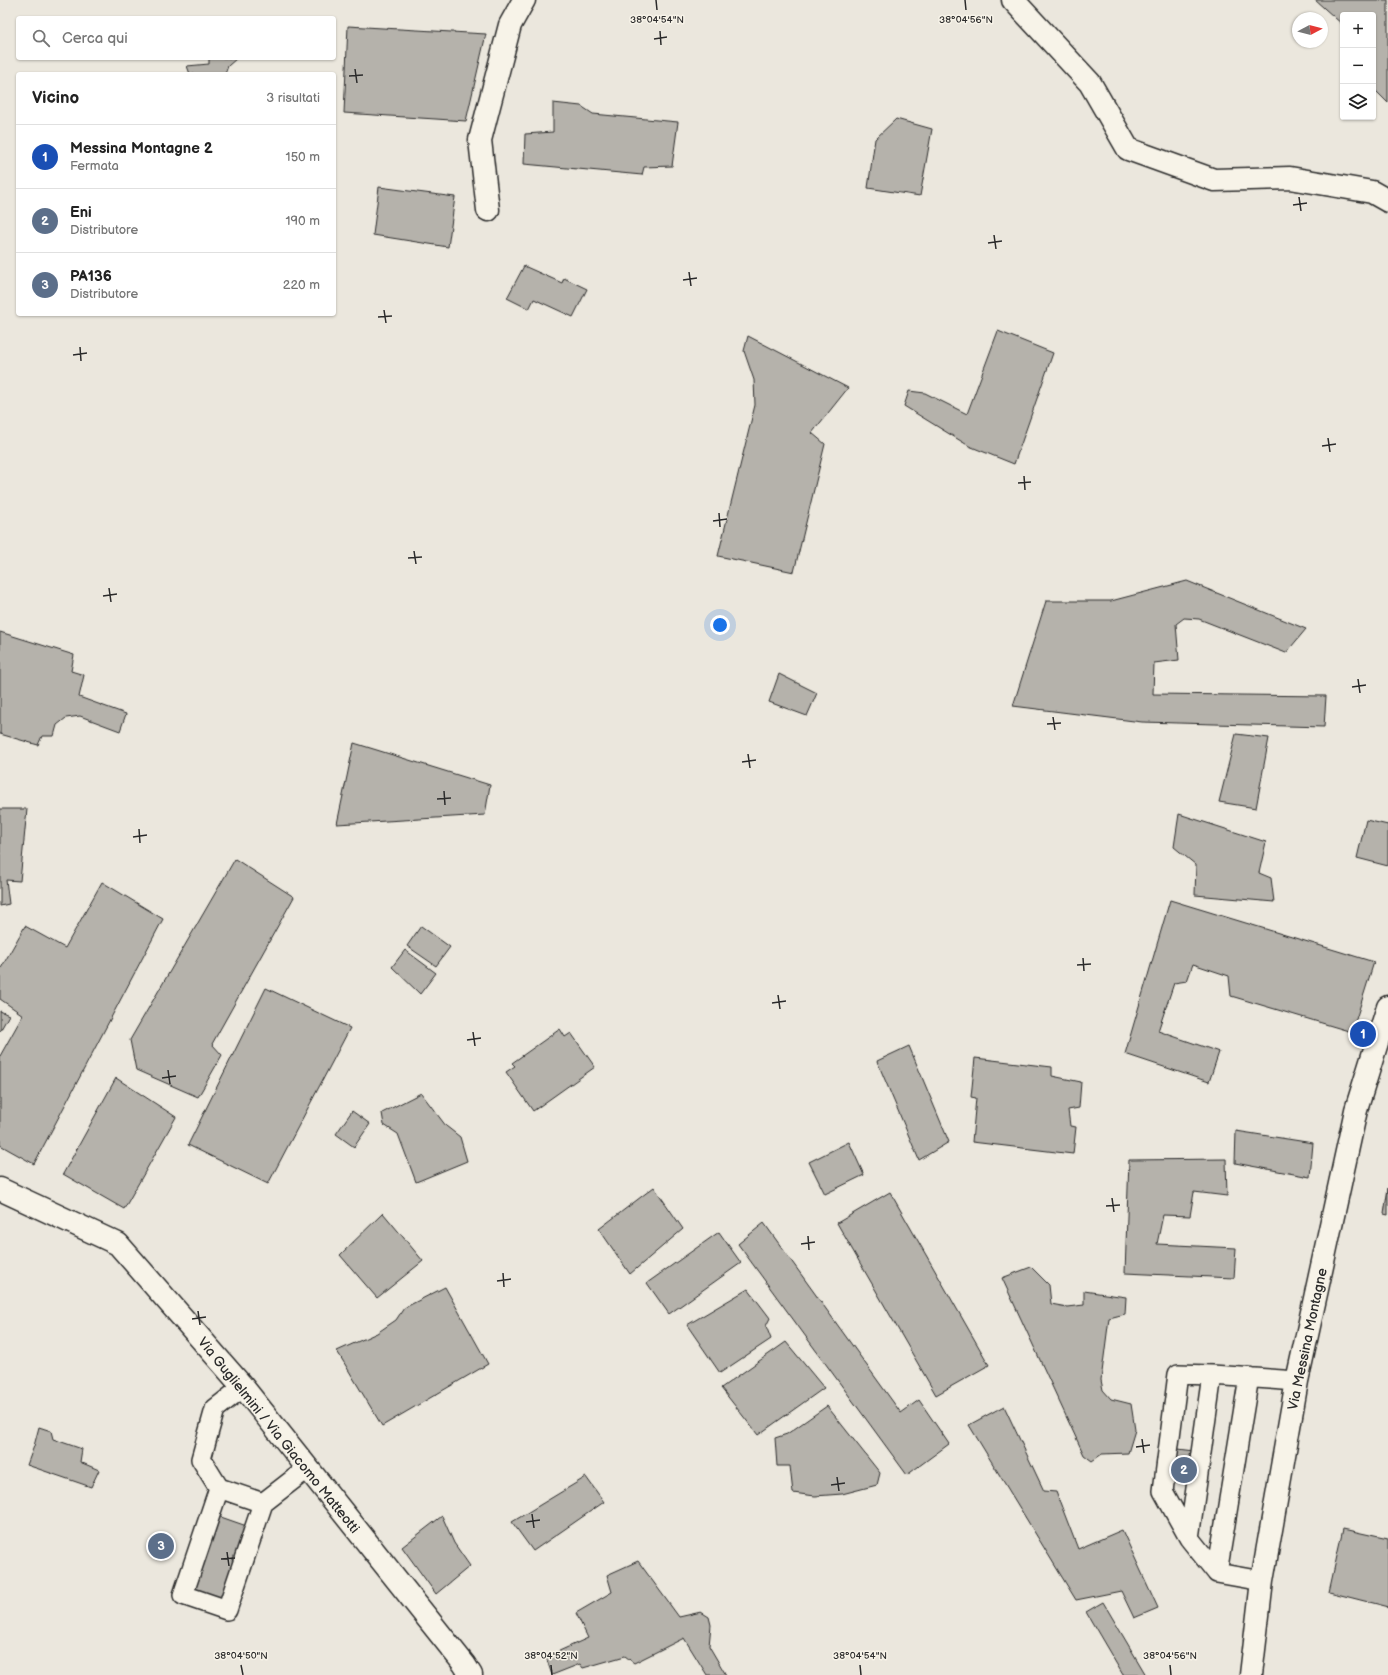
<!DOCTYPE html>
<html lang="it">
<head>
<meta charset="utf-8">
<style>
	body { margin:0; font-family:"Balsamiq Sans",sans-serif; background:#f6f6f6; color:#222 }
	.controls { position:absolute; right:12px; top:12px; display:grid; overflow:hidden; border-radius:4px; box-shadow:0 1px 3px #0004 }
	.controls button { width:36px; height:36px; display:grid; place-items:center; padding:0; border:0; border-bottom:1px solid #e0e0e0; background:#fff; color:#222; font:20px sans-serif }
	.compass { position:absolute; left:1292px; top:12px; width:36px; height:36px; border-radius:50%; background:#fff; box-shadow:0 1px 3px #0004; rotate:83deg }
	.you { position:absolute; left:720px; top:625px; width:14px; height:14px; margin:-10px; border:3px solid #fff; border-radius:50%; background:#1a73e8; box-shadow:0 0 0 6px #1a73e833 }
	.badge { display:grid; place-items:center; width:26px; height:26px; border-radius:50%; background:#c8321e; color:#fff; font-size:13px; font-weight:700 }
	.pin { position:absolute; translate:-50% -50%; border:2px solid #fff; box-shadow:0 1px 4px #0006 }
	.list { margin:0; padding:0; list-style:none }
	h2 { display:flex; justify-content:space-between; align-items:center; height:52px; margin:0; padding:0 16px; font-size:17px }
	h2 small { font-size:13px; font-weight:400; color:#767676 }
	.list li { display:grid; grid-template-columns:26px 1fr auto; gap:12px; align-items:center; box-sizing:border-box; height:64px; padding:0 16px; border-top:1px solid #e0e0e0 }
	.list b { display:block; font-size:15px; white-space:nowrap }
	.list p { margin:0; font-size:13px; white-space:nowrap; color:#767676 }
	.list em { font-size:13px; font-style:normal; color:#767676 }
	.icon { flex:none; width:22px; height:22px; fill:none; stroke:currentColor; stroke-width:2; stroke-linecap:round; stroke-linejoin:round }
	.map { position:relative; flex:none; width:1388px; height:1675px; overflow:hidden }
	.search { position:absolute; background:#fff; box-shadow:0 1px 3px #0004; left:16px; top:16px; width:320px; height:44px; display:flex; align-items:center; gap:10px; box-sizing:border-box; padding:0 14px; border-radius:4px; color:#767676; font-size:15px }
	.panel { position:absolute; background:#fff; box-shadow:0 1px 3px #0004; left:16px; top:72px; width:320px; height:244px; border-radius:4px }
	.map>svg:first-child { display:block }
</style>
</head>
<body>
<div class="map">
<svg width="1388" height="1675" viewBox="0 0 1388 1675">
	<rect width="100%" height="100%" fill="#ebe7dd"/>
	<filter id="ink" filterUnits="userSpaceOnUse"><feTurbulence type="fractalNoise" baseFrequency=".025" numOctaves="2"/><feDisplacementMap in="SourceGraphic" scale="8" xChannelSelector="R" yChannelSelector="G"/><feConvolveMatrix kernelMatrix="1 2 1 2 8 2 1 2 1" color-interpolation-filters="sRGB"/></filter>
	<g filter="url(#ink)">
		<path fill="#b5b2ab" stroke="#2b2b2b" d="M1315,0H1388V103L1373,88V15H1343V25Z
			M348,26L486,34L466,121L344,113Z
			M209,58H237L228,66L225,74H190L187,66L209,64Z
			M553,103L581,106L593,114L678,122L672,166L644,167L642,175L524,164L525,134L553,132Z
			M896,119L932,129L920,196L868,188L875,139Z
			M379,187L455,197L448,247L373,235Z
			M524,266L562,283L564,278L587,289L573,317L534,299L529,309L507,298Z
			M998,331L1053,353L1014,464L969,446L904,406L909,391L925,393L967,414Z
			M748,336L848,388L812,433L825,444L794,572L718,556L755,405L754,380L744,351Z
			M1187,581L1306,629L1286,653L1199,619L1184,618L1176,624L1179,660L1154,663L1153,694L1326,696L1324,727L1142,722L1013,706L1046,601H1111Z
			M0,632L74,655L71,671L84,675L79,697L126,714L120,731L80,716L66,718L57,725L54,736H42L38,745L0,734Z
			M779,674L817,693L807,716L769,702Z
			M1236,734L1269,738L1256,808L1219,802Z
			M354,743L490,785L485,815L337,824Z
			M0,809H27L20,881L6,880L9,904L0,906Z
			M1179,814L1266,842L1259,873L1271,878L1274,902L1195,895L1196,865L1174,847Z
			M1366,820L1388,825V866L1357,858Z
			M235,859L294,897L212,1044L222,1055L198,1097L136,1070L130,1040Z
			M102,882L163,919L34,1164L0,1145V1056L23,1015L0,999V970L25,926L65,948Z
			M1170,900L1374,962L1352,1032L1231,996L1229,976L1193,964L1187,981L1174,983L1158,1031L1219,1052L1209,1082L1125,1054Z
			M421,926L450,947L436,966L407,946Z
			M405,950L436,973L420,994L392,967Z
			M266,988L350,1028L268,1184L188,1145Z
			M0,1011L9,1015L0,1031Z
			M560,1029L565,1037L571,1033L595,1067L533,1111L506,1072L515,1066L512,1063Z
			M909,1046L949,1142L919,1160L877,1061Z
			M975,1058L1052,1067V1076L1081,1082L1079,1108L1068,1110L1070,1126L1076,1127L1073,1154L972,1142L976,1098L971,1097Z
			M116,1078L176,1117L124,1209L63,1174Z
			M421,1093L446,1126L460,1137L467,1161L416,1182L398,1134L384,1125L382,1113Z
			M352,1111L370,1124L354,1147L336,1134Z
			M1236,1131L1313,1143L1310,1177L1235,1163Z
			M849,1142L864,1175L825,1194L809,1162Z
			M1226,1159L1227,1196L1194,1192L1190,1216L1163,1215L1157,1244L1236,1248L1234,1278L1125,1273L1129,1160Z
			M654,1187L683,1229L630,1274L599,1229Z
			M1388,1188V1215L1384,1214Z
			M890,1192L989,1365L936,1395L837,1223Z
			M383,1213L423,1261L377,1298L340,1255Z
			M764,1223L901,1413L919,1400L949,1444L907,1475L738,1244Z
			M719,1232L741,1263L669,1314L647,1283Z
			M1031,1267L1049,1285L1051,1304L1067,1307L1084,1305V1291L1126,1297L1125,1314L1109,1318L1101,1380L1103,1390L1111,1399L1131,1404L1135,1430L1128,1453L1102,1454L1092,1461L1084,1455L1002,1278Z
			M445,1287L488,1364L382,1426L337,1351L377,1333L396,1320L404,1308Z
			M748,1289L770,1318L766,1326L771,1339L720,1373L687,1325Z
			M786,1342L824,1388L758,1435L721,1388Z
			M827,1406L880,1473L877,1485L842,1494L815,1496L793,1493L790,1466H777L775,1438L787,1434Z
			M1004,1406L1044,1491L1056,1492L1078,1549L1122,1530L1158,1608L1134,1618L1121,1591L1076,1600L969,1425Z
			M39,1427L51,1431L53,1439L82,1449L80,1462L99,1470L91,1487L27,1465L34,1446Z
			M1170,1448L1203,1452L1200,1484L1166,1481Z
			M586,1477L604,1502L533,1551L512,1522Z
			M218,1516L258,1530L229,1614L190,1600Z
			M442,1516L454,1543L470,1566L436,1594L402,1547Z
			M1343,1529L1388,1539V1607L1329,1592Z
			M638,1561L679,1617L701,1612L709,1617L711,1625L709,1646L726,1675H707L684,1638L634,1663L625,1656L583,1668L580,1664L552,1675L546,1657L588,1638L576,1613L612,1592L607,1575Z
			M1103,1602L1146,1675H1123L1086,1612Z"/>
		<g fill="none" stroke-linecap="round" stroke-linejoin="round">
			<defs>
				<path id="service" d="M243,1387L215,1409L201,1459L219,1488L263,1503L308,1468
					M219,1488L183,1595L227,1610L263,1503
					M1189,1538L1163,1491L1178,1374L1212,1375
					M1217,1573L1249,1377
					M1262,1581L1217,1573L1189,1538L1212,1375L1297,1381"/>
				<path id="minor" d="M1013,0L1090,83L1128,149L1214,180L1290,178L1372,192L1388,201
					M488,210L480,140L510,25L524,0
					M0,1189L118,1244L243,1387L464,1664L471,1675"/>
				<path id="tertiary" d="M1251,1675L1262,1581L1297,1381L1356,1110L1388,1007"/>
			</defs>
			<use href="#service" stroke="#2b2b2b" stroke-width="22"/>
			<use href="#minor" stroke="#2b2b2b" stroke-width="25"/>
			<use href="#tertiary" stroke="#2b2b2b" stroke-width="25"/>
			<use href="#service" stroke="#f7f3e8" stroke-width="19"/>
			<use href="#minor" stroke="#f7f3e8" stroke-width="22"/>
			<use href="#tertiary" stroke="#f7f3e8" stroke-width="22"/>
		</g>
	</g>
	<path fill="none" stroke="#2b2b2b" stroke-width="1.5" d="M656,0L657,10M965,0L966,10M660,31L661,45M654,39L667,37M355,69L357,83M349,76L363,75M1299,197L1301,211M1293,205L1307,203M994,235L996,249M988,243L1002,241M689,272L691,286M683,280L697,278M384,310L386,323M378,317L392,316M80,347L81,361M73,355L87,353M1328,438L1330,452M1322,446L1336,444M1024,476L1025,490M1018,483L1031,482M719,513L720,527M713,521L727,519M414,551L416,564M408,558L422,557M109,588L111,602M103,596L117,594M1358,679L1360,693M1352,687L1366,685M1053,717L1055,730M1047,724L1061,723M748,754L750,768M742,762L756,760M444,791L445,805M437,799L451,798M139,829L140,843M133,837L147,835M1083,958L1084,971M1077,965L1091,964M778,995L780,1009M772,1003L786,1001M473,1032L475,1046M467,1040L481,1038M168,1070L170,1084M162,1078L176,1076M1112,1198L1114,1212M1106,1206L1120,1205M808,1236L809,1250M801,1244L815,1242M503,1273L504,1287M497,1281L511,1279M198,1311L200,1325M192,1319L206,1317M1142,1439L1144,1453M1136,1447L1150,1445M837,1477L839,1491M831,1485L845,1483M532,1514L534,1528M526,1522L540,1520M227,1552L229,1566M221,1559L235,1558M241,1665L243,1675M551,1665L552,1675M860,1665L861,1675M1170,1665L1171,1675"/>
	<g text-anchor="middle" stroke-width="3" stroke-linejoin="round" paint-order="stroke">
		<g font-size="14" fill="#2b2b2b" stroke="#f7f3e8">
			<text transform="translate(1307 1339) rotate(-78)" y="5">Via Messina Montagne</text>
			<text transform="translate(279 1435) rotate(51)" y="5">Via Guglielmini / Via Giacomo Matteotti</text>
		</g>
	</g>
	<g font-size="10" text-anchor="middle" fill="#2b2b2b" stroke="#f7f3e8" stroke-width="3" stroke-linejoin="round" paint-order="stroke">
		<text x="657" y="23">38°04'54"N</text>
		<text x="966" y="23">38°04'56"N</text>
		<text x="241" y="1659">38°04'50"N</text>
		<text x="551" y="1659">38°04'52"N</text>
		<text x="860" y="1659">38°04'54"N</text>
		<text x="1170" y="1659">38°04'56"N</text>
	</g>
</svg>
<div class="controls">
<button>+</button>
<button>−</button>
<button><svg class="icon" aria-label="layers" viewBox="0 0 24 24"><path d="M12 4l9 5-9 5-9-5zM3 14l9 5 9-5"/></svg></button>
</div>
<svg class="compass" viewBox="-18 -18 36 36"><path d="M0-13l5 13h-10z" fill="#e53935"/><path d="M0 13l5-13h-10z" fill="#767676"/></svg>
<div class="you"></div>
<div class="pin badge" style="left:1363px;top:1034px;background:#1a4fb4">1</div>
<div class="pin badge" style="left:1184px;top:1470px;background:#5c6f8a">2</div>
<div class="pin badge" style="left:161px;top:1546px;background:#5c6f8a">3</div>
<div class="search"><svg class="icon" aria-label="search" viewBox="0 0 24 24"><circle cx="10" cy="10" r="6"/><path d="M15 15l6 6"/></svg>Cerca qui</div>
<section class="panel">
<h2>Vicino<small>3 risultati</small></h2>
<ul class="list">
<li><span class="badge" style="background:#1a4fb4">1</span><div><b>Messina Montagne 2</b><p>Fermata</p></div><em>150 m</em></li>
<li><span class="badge" style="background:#5c6f8a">2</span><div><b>Eni</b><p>Distributore</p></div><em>190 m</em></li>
<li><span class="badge" style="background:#5c6f8a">3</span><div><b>PA136</b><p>Distributore</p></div><em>220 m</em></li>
</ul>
</section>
</div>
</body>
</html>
